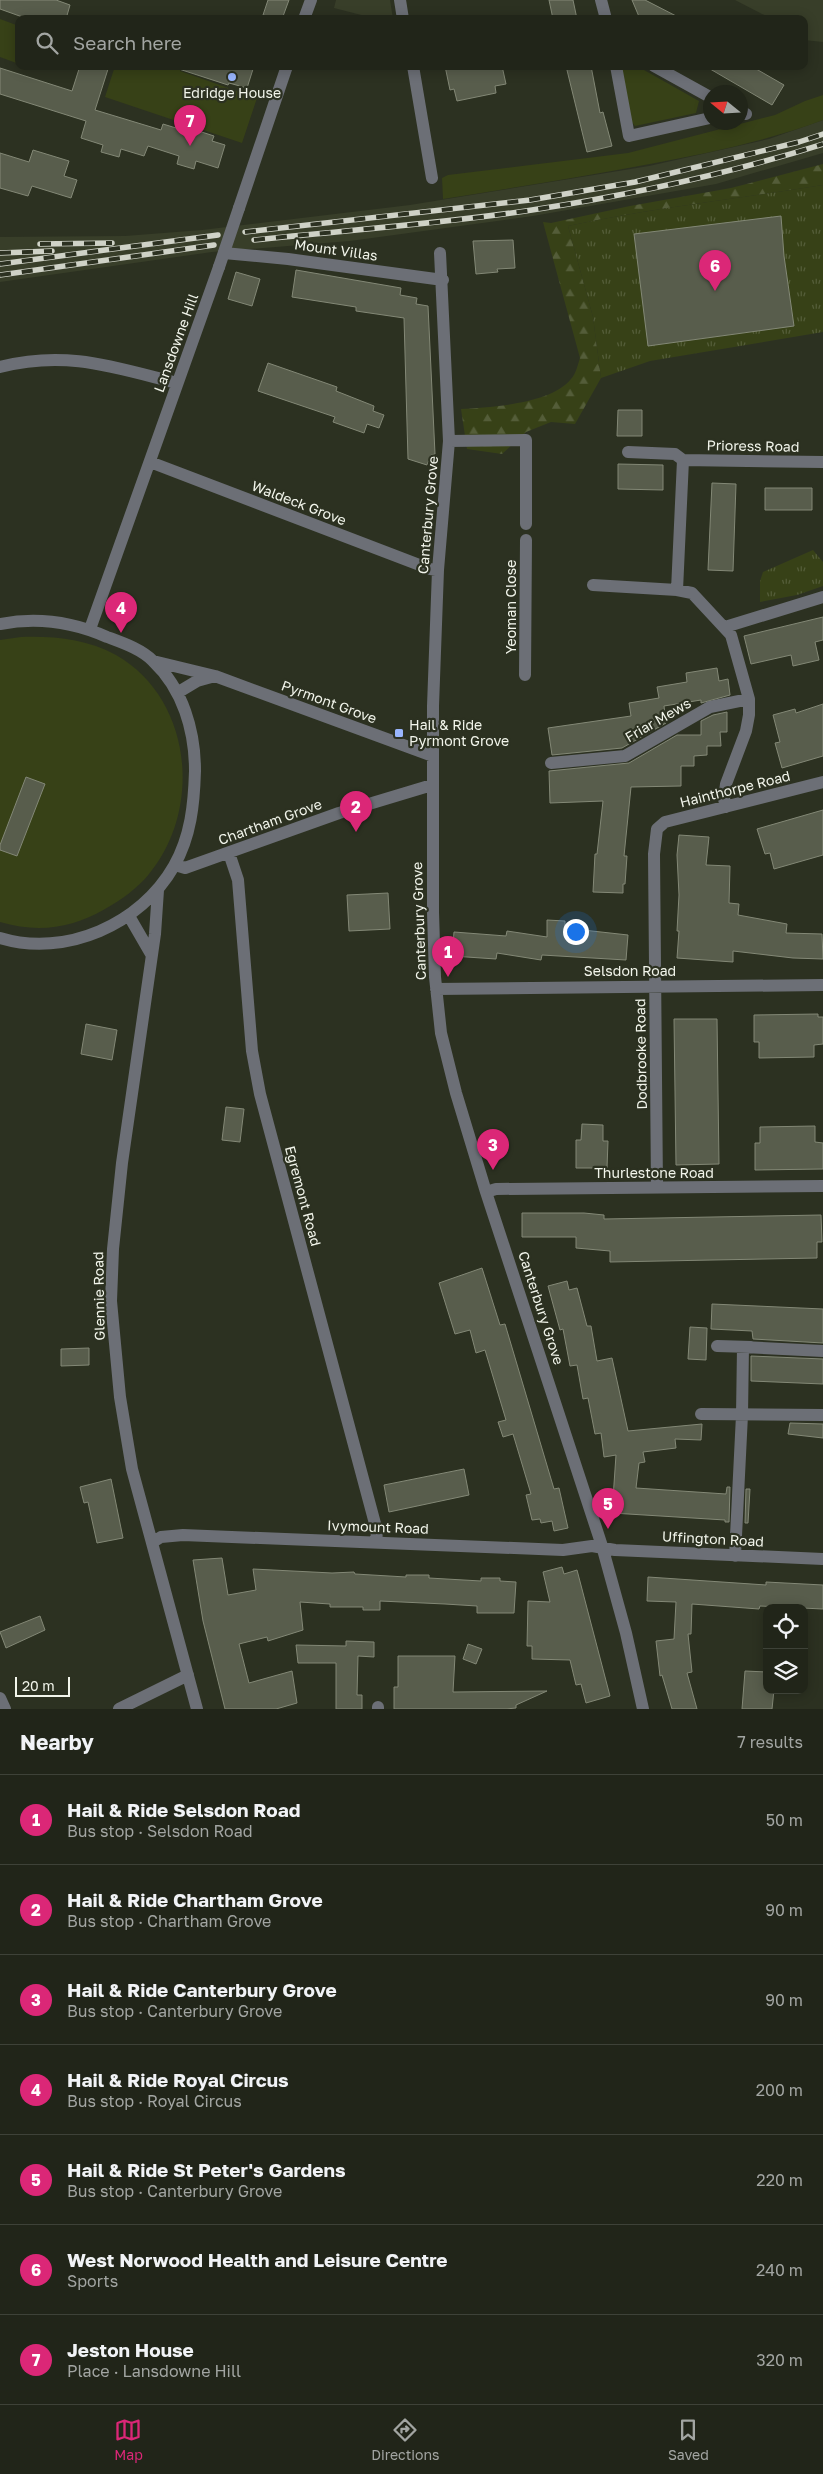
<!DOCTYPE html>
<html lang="en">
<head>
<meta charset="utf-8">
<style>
	body { margin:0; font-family:"Golos Text",sans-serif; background:#2d3126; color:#f1f3f6 }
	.controls { position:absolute; right:15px; bottom:15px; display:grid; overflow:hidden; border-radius:10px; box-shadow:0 2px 12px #0003 }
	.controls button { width:45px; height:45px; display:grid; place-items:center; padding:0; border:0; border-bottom:1px solid #3e4238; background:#212519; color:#f1f3f6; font:25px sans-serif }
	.compass { position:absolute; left:703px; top:85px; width:45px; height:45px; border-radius:50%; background:#212519; box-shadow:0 2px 12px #0003; rotate:288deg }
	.scale { position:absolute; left:15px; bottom:12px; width:55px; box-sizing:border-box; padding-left:5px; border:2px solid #f2f5eb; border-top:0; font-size:14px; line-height:18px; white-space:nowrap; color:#f2f5eb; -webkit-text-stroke:4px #2c3121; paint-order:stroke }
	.you { position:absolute; left:575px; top:931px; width:18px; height:18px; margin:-12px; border:4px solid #fff; border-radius:50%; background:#1a73e8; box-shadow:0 0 0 8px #1a73e833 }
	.badge { display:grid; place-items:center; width:32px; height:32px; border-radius:50%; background:#db2777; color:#fff; font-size:16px; font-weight:700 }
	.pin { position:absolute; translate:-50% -41px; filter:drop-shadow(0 1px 2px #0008) }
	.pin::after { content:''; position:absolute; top:26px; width:18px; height:15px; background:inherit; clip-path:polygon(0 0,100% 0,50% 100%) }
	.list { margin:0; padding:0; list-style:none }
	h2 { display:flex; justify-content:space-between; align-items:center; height:65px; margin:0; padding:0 20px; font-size:21px }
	h2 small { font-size:16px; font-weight:400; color:#a2a5a2 }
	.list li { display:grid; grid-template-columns:32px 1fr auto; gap:15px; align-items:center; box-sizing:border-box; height:90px; padding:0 20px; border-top:1px solid #3e4238 }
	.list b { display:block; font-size:19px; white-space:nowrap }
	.list p { margin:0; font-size:16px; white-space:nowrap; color:#a2a5a2 }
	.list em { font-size:16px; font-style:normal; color:#a2a5a2 }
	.icon { flex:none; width:28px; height:28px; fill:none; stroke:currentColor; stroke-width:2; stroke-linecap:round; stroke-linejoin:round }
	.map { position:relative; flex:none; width:823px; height:1709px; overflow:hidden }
	.search { position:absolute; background:#212519; box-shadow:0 2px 12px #0003; left:15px; right:15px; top:15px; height:55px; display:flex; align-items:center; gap:12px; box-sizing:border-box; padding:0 18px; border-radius:10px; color:#a2a5a2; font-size:19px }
	.sheet { height:695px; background:#212519 }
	nav { display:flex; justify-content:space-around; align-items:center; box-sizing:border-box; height:70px; border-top:1px solid #3e4238; background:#212519; font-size:14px; color:#a2a5a2 }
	nav a { display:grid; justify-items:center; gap:2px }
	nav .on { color:#db2777 }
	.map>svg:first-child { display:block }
</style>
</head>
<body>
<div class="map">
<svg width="823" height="1709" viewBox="0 0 823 1709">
	<defs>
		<pattern id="forest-firs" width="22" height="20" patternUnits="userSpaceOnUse" patternTransform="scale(1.25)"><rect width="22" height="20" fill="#374117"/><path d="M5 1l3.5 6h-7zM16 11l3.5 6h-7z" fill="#545d39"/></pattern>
		<pattern id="park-tufts" width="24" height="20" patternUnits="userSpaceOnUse" patternTransform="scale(1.25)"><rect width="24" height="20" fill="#374117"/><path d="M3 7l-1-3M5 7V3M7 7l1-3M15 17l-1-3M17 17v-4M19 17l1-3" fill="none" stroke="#545d39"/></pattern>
	</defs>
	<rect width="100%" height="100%" fill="#2c3121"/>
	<path fill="#383e29" d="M336,0H390L393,19H377L334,8Z
		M735,0H823V42L804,40V19H772Z
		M823,120V153L716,184L533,216L350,241L212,252L0,282V237L125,236L202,230L410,205L649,166L769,139Z"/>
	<path fill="#374117" d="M0,19L19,26V64L0,57Z
		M115,66H181L180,71L257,98L242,143L105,97Z
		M624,66H637L699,101L696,113L635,126L631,121L622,71Z
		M823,95V120C767,141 708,153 650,164C581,177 512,188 443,199L442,178L448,175L628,153L775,115L805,101Z
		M21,637C55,636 86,639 116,655C192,698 203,809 149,874C138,888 121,900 105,909C71,929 37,933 0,922V850L17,856L44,784L26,777L0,845V640Z"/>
	<path fill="url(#forest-firs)" d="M823,164V185C738,199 652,208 568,226L593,317L601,378L575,424L551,422L526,432L502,454L467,449L461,409C492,407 551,404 571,379C576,374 578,364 580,358L543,222L551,223L630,206L731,188Z"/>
	<path fill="url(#park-tufts)" d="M823,185V332L650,361L601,378L593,317L568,226C652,208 738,199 823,185Z
		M813,550L823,562V586L797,595L760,602V581L763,572Z"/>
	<path fill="#585d4c" stroke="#838876" d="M0,0H56L70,5L66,19H28L0,9Z
		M268,0H289L282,19L263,15Z
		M549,0H573L577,19H553Z
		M632,0H645L682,19H640Z
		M80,66H109L95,110L161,130L163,124L176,128L177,124L214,136L212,141L225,145L218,168L196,161L194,169L177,164L179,156L148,146L144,156L121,149L119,157L101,152L103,145L81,138L86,121L0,94V68L72,91Z
		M179,66H254L247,88L229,83L228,85L179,69Z
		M445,66H502L506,84L495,86L496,93L457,101L454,89L450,90Z
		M566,66H591L600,113L603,112L612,146L587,152Z
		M705,66H751L784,85L772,105Z
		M33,150L69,161L64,176L77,180L71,198L32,186L28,196L0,188V153L29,162Z
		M781,216L784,256L794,326L648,346L634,234Z
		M513,240L515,268L497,269L498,272L476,274L473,241Z
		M296,270L401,288L400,295L417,298L416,304L428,306L435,454L431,455L427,465L408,459L404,318L356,311V307L292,297Z
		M236,272L260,279L252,306L228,299Z
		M268,363L337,387L336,391L374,406L373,411L384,415L379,428L367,424L364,433L333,422L335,417L258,391Z
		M618,410H642V436H617Z
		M618,464L663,465V490L618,489Z
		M712,483L736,484L733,571L708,570Z
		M765,488H812V510H765Z
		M823,617V640L815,642L819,660L793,666L791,655L751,664L744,636Z
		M717,668L719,681L728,679L730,695L701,703V700L664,706L666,723L622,748L552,755L548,728L631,716L629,703L659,698L657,687L687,682L686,673Z
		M823,704V756L782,768L775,743L780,742L773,715L795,709L796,713Z
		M727,712V732H720L721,746H707V755L694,756V766H681V786L631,787L624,856H627L625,884H623V893L593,892L595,854H597L603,801L550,803L549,771L629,763L677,735H701V721L713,715Z
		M26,777L45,784L17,856L0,850V845Z
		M823,810V855L774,869L770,853L765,854L757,829Z
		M679,835L709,837L706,865L730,866L729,903L739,904L738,915L787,924L786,933L822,934L823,959L793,958L733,951V962L677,958L679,931H677L679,895L677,855Z
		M388,893L390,929L349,931L347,895Z
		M547,920L565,921V928L628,935L626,960L542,955L541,960L497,953L496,959L452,956L454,932L506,936L507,931L547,937Z
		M818,1014V1017H823V1044L814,1045V1057L759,1058V1042H754V1015Z
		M674,1019H717L719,1164L676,1165Z
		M86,1024L117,1030L112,1060L81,1054Z
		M226,1107L244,1109L240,1142L222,1140Z
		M582,1124L603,1125V1141H608L607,1168H576V1140H581Z
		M815,1126V1142L823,1143V1169L755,1170V1143H760V1127Z
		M522,1213H584L604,1215V1219L821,1215L822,1242H817V1258L610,1262V1251L576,1248V1237H522Z
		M482,1268L500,1325L505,1324L554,1489L559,1488L568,1528L554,1531L552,1521L541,1523L540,1519L532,1520L526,1495L531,1494L513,1434L503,1437L498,1422L506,1420L485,1350L476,1353L470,1330L455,1334L439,1283Z
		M567,1281L569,1290L577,1288L587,1326H591L597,1361L612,1358L628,1431L702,1424L701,1440L675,1439L676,1448L643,1452L645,1462L639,1463L636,1488L726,1494L727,1487H730L729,1522H725V1520L612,1513L616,1455L604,1457L601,1433L595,1434L588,1398L583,1399L577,1365L570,1366L563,1329L560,1330L548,1286Z
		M712,1304L823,1309V1343L753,1339L752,1331L711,1329Z
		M690,1327L707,1328L706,1360L688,1359Z
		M89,1348V1365L61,1366V1349Z
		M751,1356L823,1359V1384L751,1381Z
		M790,1423L823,1424V1438L788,1434Z
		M464,1469L469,1495L389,1512L384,1485Z
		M111,1479L123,1538L97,1543L88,1502L84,1503L80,1487Z
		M746,1489H750L748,1523H745Z
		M222,1558L228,1595L256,1590L253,1569L332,1573L354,1572L355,1574L406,1577V1575H429V1578L481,1581V1578H500V1581L516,1582L514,1613H477V1606L445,1604L380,1601V1610H363V1607H330V1604L300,1602L303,1630L268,1641L267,1637L239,1644L249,1683L292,1671L297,1703L276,1709H225L203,1621L193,1560Z
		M562,1567L564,1574L577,1570L610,1696L586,1703L581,1684L576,1685L570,1660L532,1659V1646H527L528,1601L550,1602L543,1572Z
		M648,1577L766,1585V1582L823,1585V1609L760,1606L759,1609L692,1604L691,1634H688L692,1672L687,1673L697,1709H672L662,1675L660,1676L656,1641L674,1639L676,1602L647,1601Z
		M40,1616L45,1630L6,1648L0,1632Z
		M346,1641L374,1642V1657L358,1656L357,1695H362V1709H336V1663H298L296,1645L346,1646Z
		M468,1644L482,1649L476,1664L463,1659Z
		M398,1656H455L453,1692L547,1691L516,1705V1708L506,1709H394V1687H398Z
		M745,1671L767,1672V1690H774L772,1709H742Z"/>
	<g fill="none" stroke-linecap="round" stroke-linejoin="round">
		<path stroke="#6c6f76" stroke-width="12" d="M400,0L403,19
			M601,0L606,19
			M304,19L311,0
			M413,66L432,178
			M616,66L629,136L710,118
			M654,66L710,97
			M740,112L746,114
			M239,208L287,66
			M224,253L288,259L443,280
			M440,253L449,441L438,570L433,706V912L435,977L441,1033L456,1093L486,1192L602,1546L626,1633L643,1709
			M0,367C66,350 113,367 177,383
			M449,441L526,440V524
			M628,452L675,454L683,460L823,462
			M683,460L677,590L692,593L731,635L749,699V715L746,731L726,784L724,799L726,807
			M150,462L430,569L438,570
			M593,585L677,590
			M0,624C36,617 73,622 107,637C123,643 141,649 153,661C183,689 195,731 195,771C194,804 191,836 174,866C141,924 66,958 0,938
			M725,627L823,597
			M90,629L219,267
			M153,661L215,676L433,756
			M525,675L526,540
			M177,693L197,681L215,676
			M551,763L625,756L710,707L749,699
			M229,853L238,880L252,1051L260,1094L377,1531L376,1542
			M175,865L185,868L339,813L432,785
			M158,890L155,934L122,1163L113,1249L111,1301L120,1397L132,1469L197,1709
			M129,916L151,954
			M436,989L823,985
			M657,1188L654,854L657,829L665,822L823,782
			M486,1192L496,1189L823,1186
			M717,1346L751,1347
			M701,1414L823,1415
			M153,1542L161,1537L183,1535L563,1550L592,1546L615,1550L823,1559
			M735,1556L742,1415L743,1347L823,1351
			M0,1698L5,1709
			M119,1709L188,1675
			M378,1709V1707"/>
		<defs>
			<path id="rail" d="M245,232L530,200L635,182L799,142L823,134
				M254,240C347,230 440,224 532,210C630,195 728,174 823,144
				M40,244L112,243
				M0,253L52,251
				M0,264L218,235
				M0,275L214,245"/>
		</defs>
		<use href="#rail" stroke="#cfd2c7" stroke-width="5.5"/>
		<use href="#rail" stroke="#2c3121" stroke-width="4" stroke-dasharray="11" stroke-linecap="butt"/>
		<path stroke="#6c6f76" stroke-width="12" d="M219,267L239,208"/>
	</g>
	<g fill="#99b5fd" stroke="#2c3121" stroke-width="2">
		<circle cx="232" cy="77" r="5"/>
		<rect x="394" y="728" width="10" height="10" rx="2.5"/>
	</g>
	<g text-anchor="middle" stroke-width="4.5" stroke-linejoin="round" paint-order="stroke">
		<g font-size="14" fill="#f2f5eb" stroke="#2c3121">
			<text x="232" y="98">Edridge House</text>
			<text x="409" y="730" text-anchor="start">Hail &amp; Ride<tspan x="409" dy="16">Pyrmont Grove</tspan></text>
		</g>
		<g font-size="14" fill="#f2f5eb" stroke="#2c3121">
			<text transform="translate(336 250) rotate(8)" y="5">Mount Villas</text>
			<text transform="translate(176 343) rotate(-70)" y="5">Lansdowne Hill</text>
			<text transform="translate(753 446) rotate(1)" y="5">Prioress Road</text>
			<text transform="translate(299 503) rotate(21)" y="5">Waldeck Grove</text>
			<text transform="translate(428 515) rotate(-85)" y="5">Canterbury Grove</text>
			<text transform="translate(511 607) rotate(-90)" y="5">Yeoman Close</text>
			<text transform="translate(329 702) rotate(20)" y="5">Pyrmont Grove</text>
			<text transform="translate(658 720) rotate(-30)" y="5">Friar Mews</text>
			<text transform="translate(735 789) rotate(-14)" y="5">Hainthorpe Road</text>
			<text transform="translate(270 822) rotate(-20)" y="5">Chartham Grove</text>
			<text transform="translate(419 921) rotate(-92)" y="5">Canterbury Grove</text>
			<text x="630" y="976">Selsdon Road</text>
			<text transform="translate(641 1054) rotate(-91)" y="5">Dodbrooke Road</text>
			<text x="654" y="1178">Thurlestone Road</text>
			<text transform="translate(303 1196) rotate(75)" y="5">Egremont Road</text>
			<text transform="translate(99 1296) rotate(-91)" y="5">Glennie Road</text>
			<text transform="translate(541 1308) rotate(72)" y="5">Canterbury Grove</text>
			<text transform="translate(378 1527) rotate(2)" y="5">Ivymount Road</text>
			<text transform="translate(713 1539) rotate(3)" y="5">Uffington Road</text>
		</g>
	</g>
</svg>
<div class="controls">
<button><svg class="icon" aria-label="locate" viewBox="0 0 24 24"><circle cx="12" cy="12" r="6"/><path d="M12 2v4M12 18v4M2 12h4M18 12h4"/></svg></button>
<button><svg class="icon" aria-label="layers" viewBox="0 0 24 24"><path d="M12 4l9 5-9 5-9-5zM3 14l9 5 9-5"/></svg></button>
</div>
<svg class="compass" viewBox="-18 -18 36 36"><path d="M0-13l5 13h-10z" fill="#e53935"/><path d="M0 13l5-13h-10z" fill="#a2a5a2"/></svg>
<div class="scale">20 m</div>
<div class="you"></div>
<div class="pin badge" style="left:448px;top:977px">1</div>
<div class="pin badge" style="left:356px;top:832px">2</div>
<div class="pin badge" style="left:493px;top:1170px">3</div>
<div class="pin badge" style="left:121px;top:633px">4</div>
<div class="pin badge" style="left:608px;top:1529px">5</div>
<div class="pin badge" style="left:715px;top:291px">6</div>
<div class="pin badge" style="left:190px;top:146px">7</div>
<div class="search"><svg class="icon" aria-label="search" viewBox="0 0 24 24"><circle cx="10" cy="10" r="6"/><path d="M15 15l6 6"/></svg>Search here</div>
</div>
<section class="sheet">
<h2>Nearby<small>7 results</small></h2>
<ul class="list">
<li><span class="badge">1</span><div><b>Hail &amp; Ride Selsdon Road</b><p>Bus stop · Selsdon Road</p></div><em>50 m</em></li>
<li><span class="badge">2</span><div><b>Hail &amp; Ride Chartham Grove</b><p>Bus stop · Chartham Grove</p></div><em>90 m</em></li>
<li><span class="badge">3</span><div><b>Hail &amp; Ride Canterbury Grove</b><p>Bus stop · Canterbury Grove</p></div><em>90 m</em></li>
<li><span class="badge">4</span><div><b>Hail &amp; Ride Royal Circus</b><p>Bus stop · Royal Circus</p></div><em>200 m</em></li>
<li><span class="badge">5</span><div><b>Hail &amp; Ride St Peter's Gardens</b><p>Bus stop · Canterbury Grove</p></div><em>220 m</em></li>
<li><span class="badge">6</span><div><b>West Norwood Health and Leisure Centre</b><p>Sports</p></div><em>240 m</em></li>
<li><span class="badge">7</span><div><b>Jeston House</b><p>Place · Lansdowne Hill</p></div><em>320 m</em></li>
</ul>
</section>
<nav>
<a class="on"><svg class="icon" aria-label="map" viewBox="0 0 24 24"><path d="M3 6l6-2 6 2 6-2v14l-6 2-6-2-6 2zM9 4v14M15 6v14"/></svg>Map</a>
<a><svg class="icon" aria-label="directions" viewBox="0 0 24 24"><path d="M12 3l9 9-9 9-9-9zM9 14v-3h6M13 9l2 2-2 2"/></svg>Directions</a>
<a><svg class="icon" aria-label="saved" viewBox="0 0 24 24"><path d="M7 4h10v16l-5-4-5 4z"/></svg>Saved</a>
</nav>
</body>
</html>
